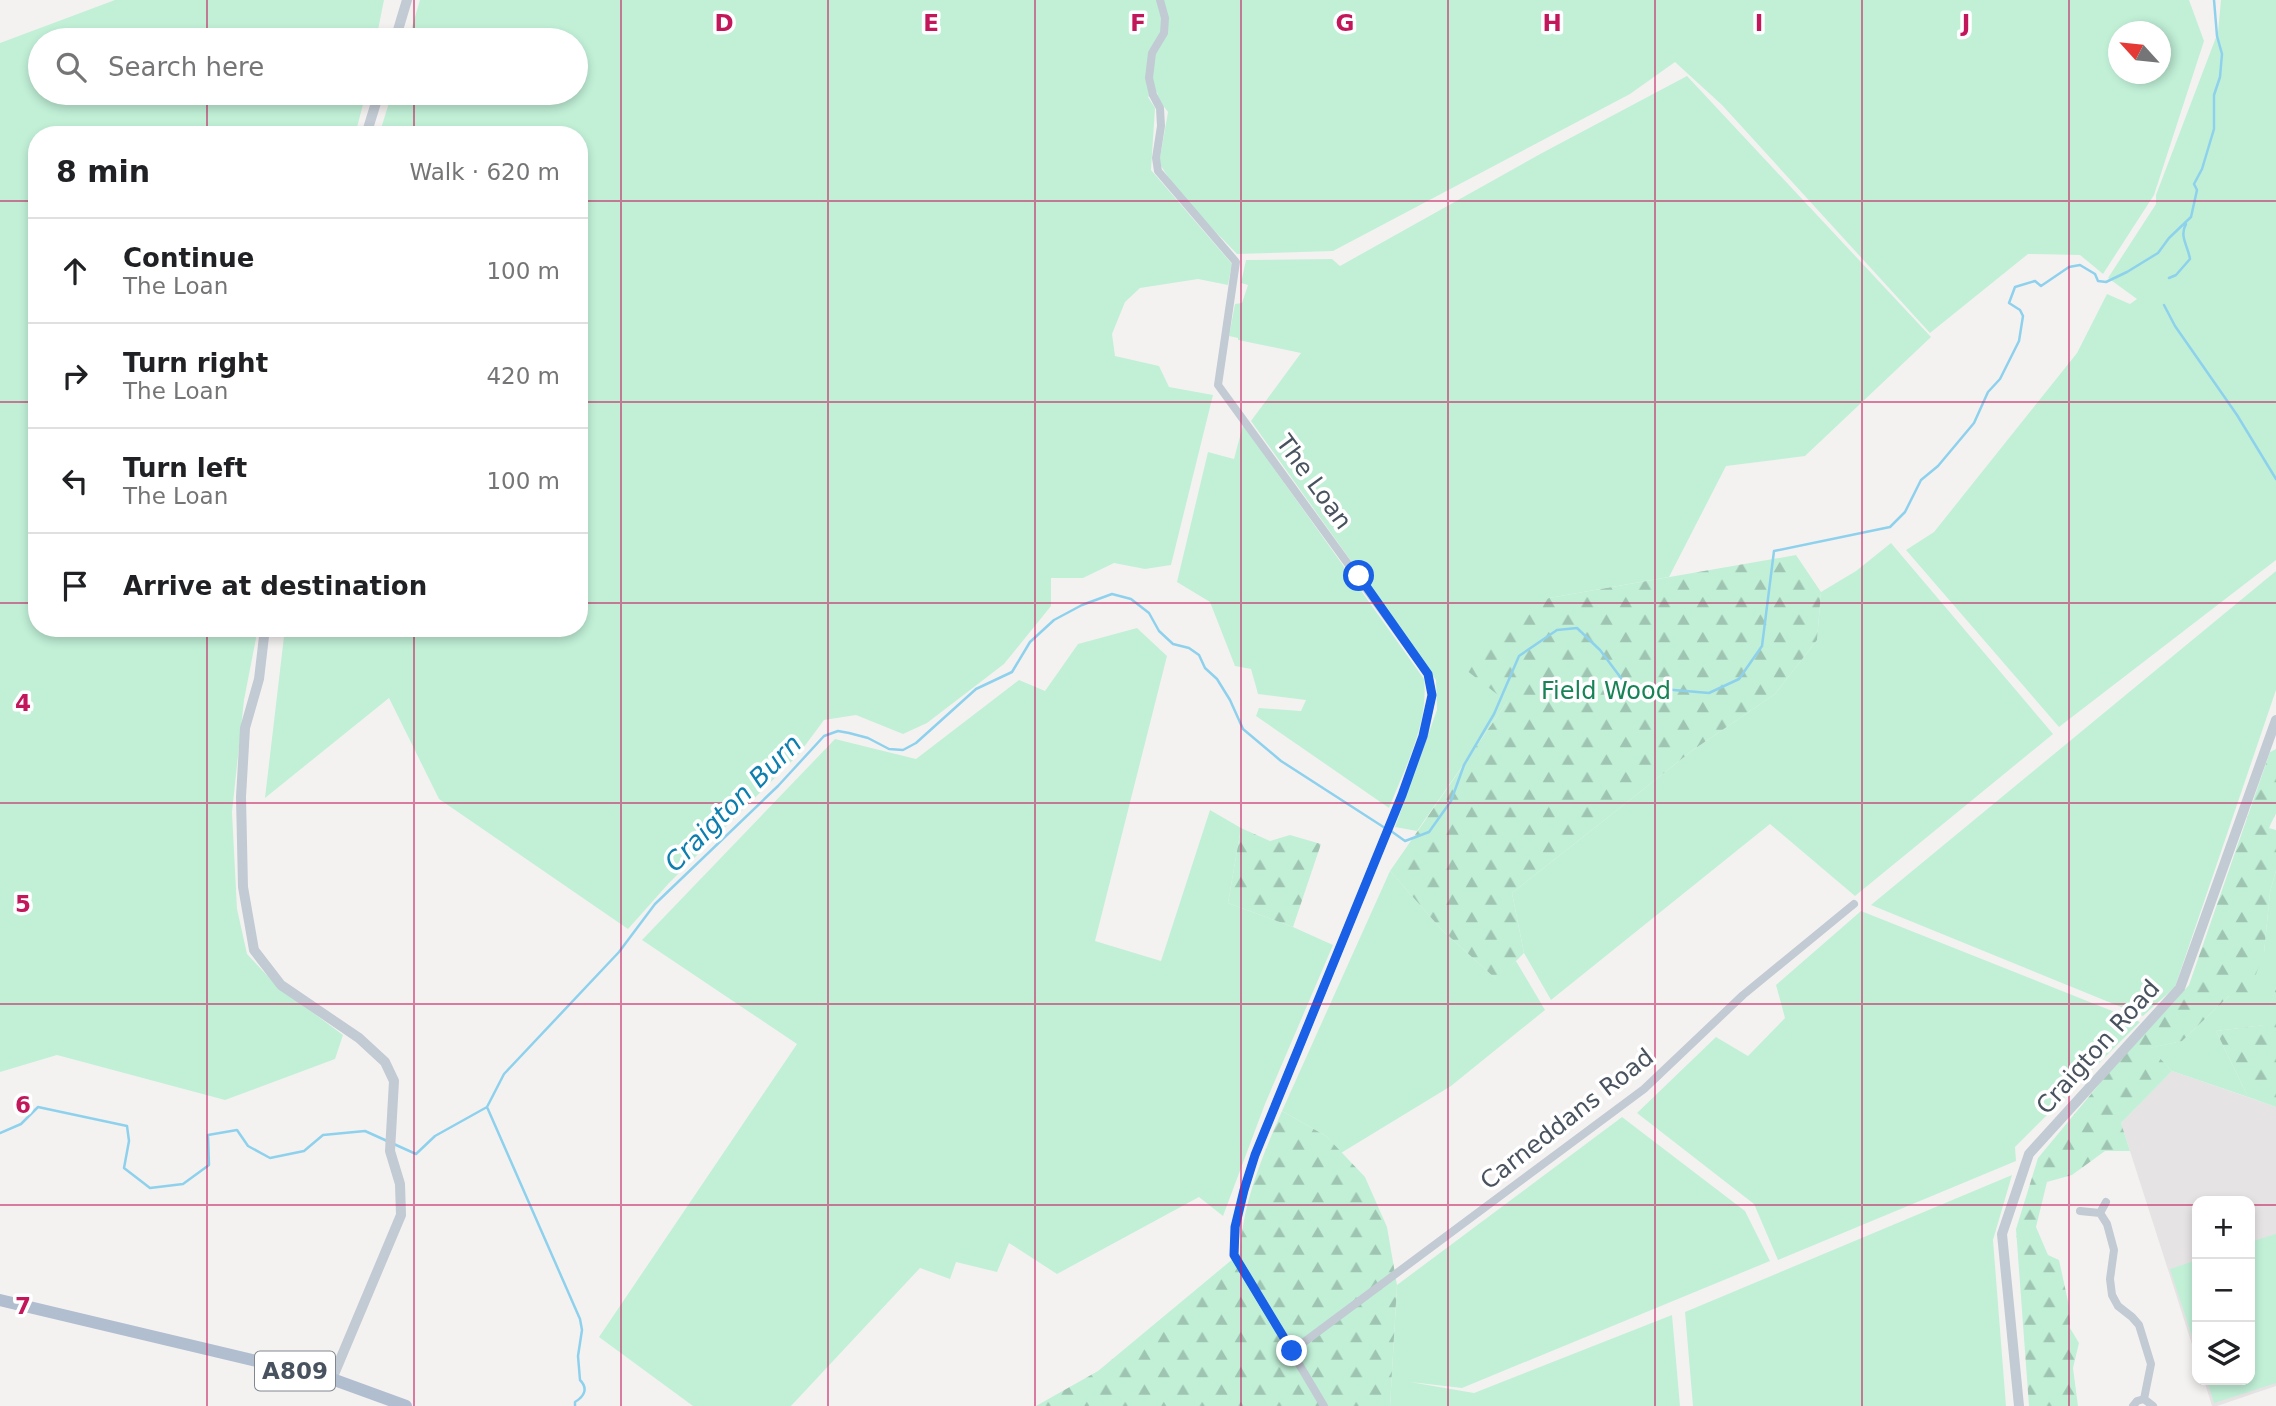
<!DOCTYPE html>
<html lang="en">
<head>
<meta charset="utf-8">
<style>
	body { margin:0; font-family:"DejaVu Sans",sans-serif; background:#f2f2f2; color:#202124 }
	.controls { position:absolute; right:21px; bottom:21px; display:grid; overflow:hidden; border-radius:14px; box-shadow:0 4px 10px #0003 }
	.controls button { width:63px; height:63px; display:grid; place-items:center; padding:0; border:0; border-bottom:2px solid #e0e0e0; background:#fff; color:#202124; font:35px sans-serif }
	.compass { position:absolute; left:2108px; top:21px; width:63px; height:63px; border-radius:50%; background:#fff; box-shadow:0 4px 10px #0003; rotate:297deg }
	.stop { position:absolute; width:21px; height:21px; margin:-16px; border:5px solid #1960e6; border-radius:50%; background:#fff }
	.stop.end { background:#1960e6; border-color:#fff; box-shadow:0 2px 7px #0008 }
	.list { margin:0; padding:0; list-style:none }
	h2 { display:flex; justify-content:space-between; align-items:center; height:91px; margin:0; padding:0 28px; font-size:30px }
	h2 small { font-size:23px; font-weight:400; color:#757577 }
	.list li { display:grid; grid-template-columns:46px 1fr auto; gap:21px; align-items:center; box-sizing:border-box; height:105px; padding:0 28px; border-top:2px solid #e0e0e0 }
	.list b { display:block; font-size:26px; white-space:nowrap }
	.list p { margin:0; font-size:23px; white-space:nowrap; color:#757577 }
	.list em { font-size:23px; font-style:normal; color:#757577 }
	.icon { flex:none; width:38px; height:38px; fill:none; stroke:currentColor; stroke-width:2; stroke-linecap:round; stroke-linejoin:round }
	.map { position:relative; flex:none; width:2276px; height:1406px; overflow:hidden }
	.search { position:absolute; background:#fff; box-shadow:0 4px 10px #0003; left:28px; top:28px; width:560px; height:77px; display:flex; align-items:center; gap:18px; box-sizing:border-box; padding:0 24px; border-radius:38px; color:#757577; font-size:26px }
	.panel { position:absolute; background:#fff; box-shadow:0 4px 10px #0003; left:28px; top:126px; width:560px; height:511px; border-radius:28px }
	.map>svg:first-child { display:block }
</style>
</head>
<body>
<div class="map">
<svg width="2276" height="1406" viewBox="0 0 2276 1406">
	<defs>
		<pattern id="forest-firs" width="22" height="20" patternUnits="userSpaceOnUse" patternTransform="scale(1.75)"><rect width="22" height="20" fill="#c1f0d7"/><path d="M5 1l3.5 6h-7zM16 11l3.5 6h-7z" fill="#9fc5b2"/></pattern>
	</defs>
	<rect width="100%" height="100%" fill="#f4f2f1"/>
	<path fill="#e5e3e3" d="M2172,1071L2276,1107V1386L2217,1406H2212L2204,1380H2250V1201H2197V1360L2121,1123Z"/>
	<path fill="#c1f0d7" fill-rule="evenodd" d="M115,0H384L376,40H40V93H366L355,135H37V628H258L244,700L232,812L237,909L247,954L277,986L343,1035L335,1059L225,1100L57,1055L0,1072V43Z
		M420,0H2189L2204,41L2154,195L2103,274L2080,255L2028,254L1930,333L1722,105L1675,62L1630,94L1333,251L1237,254L1180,195L1159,163L1168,112L1159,100L1157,92L1148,97L1155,108L1151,170L1232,264L1228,285L1198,279L1140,288L1125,302L1112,334L1115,356L1159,366L1169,387L1213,395L1171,565L1145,569L1114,563L1083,578H1051V606L1004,664L927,723L903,734L856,715L824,720L798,755L669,883L628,929L439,799L389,698L265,798L285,628H579V135H379L392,93H576V40H408ZM2118,32H2160V74H2118Z
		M2221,0H2276V560L2059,727L1906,550L1934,532L2077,353L2107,294L2130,304L2137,299L2108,278L2156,204V195L2218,32Z
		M1687,76L1931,337L1805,456L1726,466L1669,577L1549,598L1507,702L1417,831L1395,827L1437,710L1436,680L1251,421L1301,353L1238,340V338L1229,336L1235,304L1242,303L1248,285L1241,283L1246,260L1332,259L1340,266L1542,153Z
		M1243,425L1424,679C1429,724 1405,767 1389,808L1256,716L1259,708L1301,711L1306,700L1258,694L1251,669L1235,666L1210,602L1177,582L1208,452L1234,459Z
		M1891,543L2053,734L1855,896L1770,824L1551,1000L1524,953L1512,893L1693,750L1775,694L1817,640L1821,592L1856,571Z
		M2276,571V690L2175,987L2143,1016L1871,905Z
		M1137,628L1167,656L1095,941L1161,961L1210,810L1241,828L1228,903L1293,927L1333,945L1265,1104L1223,1216L1199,1197L1057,1274L1009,1243L997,1272L956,1262L950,1279L920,1268L791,1406H693L599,1337L797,1044L642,940L835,739L916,759L1019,680L1045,691L1078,644Z
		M2276,870V988L2265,1025L2216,1031L2248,1097L2172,1071L2149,1048L2182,1041L2229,996L2264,953L2270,892Z
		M1390,871L1441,929L1496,979L1516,961L1545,1010L1451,1086L1341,1153L1326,1136L1282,1111Z
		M1861,911L2140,1022L2015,1147L2016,1161L1778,1260L1754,1204L1637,1113L1716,1037L1748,1056L1785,1018L1776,985Z
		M1622,1117L1745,1211L1770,1261L1462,1388L1410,1382L1474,1393L1672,1315L1680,1406H1390L1397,1285Z
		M2012,1175L1993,1240L2006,1406H1693L1685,1312Z
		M2276,1234V1383L2214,1403L2207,1380H2250V1242Z
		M2197,1260V1351L2170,1269Z"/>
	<path fill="url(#forest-firs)" d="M1796,555L1821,592L1817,640L1775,694L1693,750L1512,893L1524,953L1497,980L1441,929L1390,871L1507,702L1466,670L1480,641L1549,598Z
		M2276,749V813L2269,828L2276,830V870L2270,892L2264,953L2247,998L2229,996L2182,1041L2150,1048L2172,1071L2121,1123L2130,1151H2105L2072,1175L2047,1182L2036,1227L2048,1255L2059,1260L2069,1306L2070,1328L2079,1343L2073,1368L2078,1406H2029L2016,1229L2038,1158L2106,1076L2189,985L2270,752Z
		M1241,828L1270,841L1290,835L1321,844L1293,927L1228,903Z
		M2276,988V1107L2248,1097L2216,1031L2264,1025Z
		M1282,1111L1326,1136L1365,1177L1387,1227L1397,1285L1390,1406H1036L1098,1371L1240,1253C1243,1202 1262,1157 1282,1111Z"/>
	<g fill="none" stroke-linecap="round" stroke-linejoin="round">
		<path stroke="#8ed1ed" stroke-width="2.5" d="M2169,278L2176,275L2190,259C2188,246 2179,236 2186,224
			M2164,305L2175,326L2237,415L2276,479
			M1391,831L1405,841L1429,832L1451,801L1464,765L1494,714L1519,656L1557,630L1577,628L1600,650L1627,686L1709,693L1739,679L1762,646L1774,551L1890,527L1905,512L1921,480L1938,466L1974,423L1988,392L2000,379L2019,341L2023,316L2020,310L2009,303L2015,287L2035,281L2041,286L2069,267L2080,265L2095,274L2098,281L2106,282L2127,272L2158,253L2169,238L2191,217L2197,190L2194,184L2202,169L2214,129V95L2220,77L2222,54L2217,36L2214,0
			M487,1107L580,1319L582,1330L578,1356L580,1380C588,1388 585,1396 575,1402V1406
			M0,1133L21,1124L38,1107L127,1126L129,1141L124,1168L150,1188L183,1184L209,1165L208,1135L237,1130L248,1146L270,1158L304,1151L323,1135L365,1131L416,1154L435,1136L487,1107L504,1074L619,952L655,904L778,786L824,736L838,731L849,733L868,738L889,749L903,750L916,743L976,689L1012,672L1030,642L1054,620L1082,605L1112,594L1131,599L1149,613L1159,631L1173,644L1189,648L1199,655L1205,668L1217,679L1230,700L1243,729L1281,761L1385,828"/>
		<path stroke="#c2cad3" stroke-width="8" d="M1160,0L1165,18L1164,33L1152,53L1149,78L1153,95L1160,108L1161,126L1156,158L1158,171L1236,262L1218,385L1428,674L1432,695L1424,736L1402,795L1255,1155C1244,1189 1235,1220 1234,1255L1324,1406
			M2080,1211L2100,1213L2107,1224L2114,1250L2110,1279L2112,1295L2118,1306L2132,1317L2139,1325L2151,1364L2144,1399
			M2100,1213L2106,1202
			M1292,1351L1644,1089L1743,995L1854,904
			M2133,1406L2137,1401L2144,1399L2153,1406"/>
		<path stroke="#c2cad3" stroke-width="10" d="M395,40L407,0
			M366,135L379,93
			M265,628L259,679L245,728L241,797L243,887L254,950L281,985L359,1038L385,1062L394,1081L390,1151L400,1184L401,1215L332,1379
			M2019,1406L2002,1234L2029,1154L2180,988L2276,720"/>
		<path stroke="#b1bed0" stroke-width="12" d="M0,1300L332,1379L406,1406"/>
	</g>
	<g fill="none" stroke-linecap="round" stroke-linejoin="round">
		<path stroke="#1960e6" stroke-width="9" d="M1292,1351L1234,1255L1235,1227L1244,1190L1255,1155L1402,795L1423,736L1432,695L1428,674L1359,576"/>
	</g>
	<path fill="none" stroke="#c2185b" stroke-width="2" stroke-opacity="0.55" d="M207,0V40M414,0V40M621,0V1406M828,0V1406M1035,0V1406M1241,0V1406M1448,0V1406M1655,0V1406M1862,0V1406M2069,0V1406M207,93V135M414,93V135M0,201H37M579,201H2276M0,402H37M579,402H2276M0,603H37M579,603H2276M207,628V1406M414,628V1406M0,803H2276M0,1004H2276M0,1205H2197M2250,1205H2276"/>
	<g text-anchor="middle" stroke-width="7" stroke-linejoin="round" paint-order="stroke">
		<rect fill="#fff" stroke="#80878f" stroke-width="2" x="255" y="1351.5" width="80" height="39" rx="5"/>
		<g font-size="23" font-weight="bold" fill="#49535f">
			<text x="295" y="1379">A809</text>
		</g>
		<g font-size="24" fill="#49535f" stroke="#fff">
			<text transform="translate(1314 482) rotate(54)" y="8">The Loan</text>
			<text transform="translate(2098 1047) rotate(-48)" y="8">Craigton Road</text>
			<text transform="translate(1567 1119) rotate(-38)" y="8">Carneddans Road</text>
		</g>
		<g font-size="24" fill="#178357" stroke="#fff">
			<text x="1606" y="699">Field Wood</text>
		</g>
		<g font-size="26" font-style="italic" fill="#0c7eaf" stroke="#fff">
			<text transform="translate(733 803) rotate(-45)" y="9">Craigton Burn</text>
		</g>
	</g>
	<g font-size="23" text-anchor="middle" font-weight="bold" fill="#c2185b" stroke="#fff" stroke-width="7" stroke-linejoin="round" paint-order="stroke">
		<text x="724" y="31">D</text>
		<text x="931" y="31">E</text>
		<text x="1138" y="31">F</text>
		<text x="1345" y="31">G</text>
		<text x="1552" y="31">H</text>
		<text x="1759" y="31">I</text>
		<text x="1966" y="31">J</text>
		<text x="23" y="711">4</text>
		<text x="23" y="912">5</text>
		<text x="23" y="1113">6</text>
		<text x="23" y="1314">7</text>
	</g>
</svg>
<div class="controls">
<button>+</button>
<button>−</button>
<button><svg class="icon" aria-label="layers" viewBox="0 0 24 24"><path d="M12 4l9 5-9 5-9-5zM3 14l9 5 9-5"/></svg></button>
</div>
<svg class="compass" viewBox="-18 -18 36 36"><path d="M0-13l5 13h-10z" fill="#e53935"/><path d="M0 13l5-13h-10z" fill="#757577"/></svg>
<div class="stop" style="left:1359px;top:576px"></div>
<div class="stop end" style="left:1292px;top:1351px"></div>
<div class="search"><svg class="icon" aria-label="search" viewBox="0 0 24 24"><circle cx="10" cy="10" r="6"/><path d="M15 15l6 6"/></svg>Search here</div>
<section class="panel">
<h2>8 min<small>Walk · 620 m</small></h2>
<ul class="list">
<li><svg class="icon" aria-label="ahead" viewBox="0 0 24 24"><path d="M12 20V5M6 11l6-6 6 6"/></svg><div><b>Continue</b><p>The Loan</p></div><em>100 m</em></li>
<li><svg class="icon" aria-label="right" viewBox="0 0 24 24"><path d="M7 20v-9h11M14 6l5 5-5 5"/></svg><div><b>Turn right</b><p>The Loan</p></div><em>420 m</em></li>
<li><svg class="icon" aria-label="left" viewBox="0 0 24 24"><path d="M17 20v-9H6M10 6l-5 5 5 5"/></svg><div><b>Turn left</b><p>The Loan</p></div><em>100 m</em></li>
<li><svg class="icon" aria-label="arrive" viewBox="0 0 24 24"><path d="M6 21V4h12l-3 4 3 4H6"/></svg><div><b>Arrive at destination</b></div></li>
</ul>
</section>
</div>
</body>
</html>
